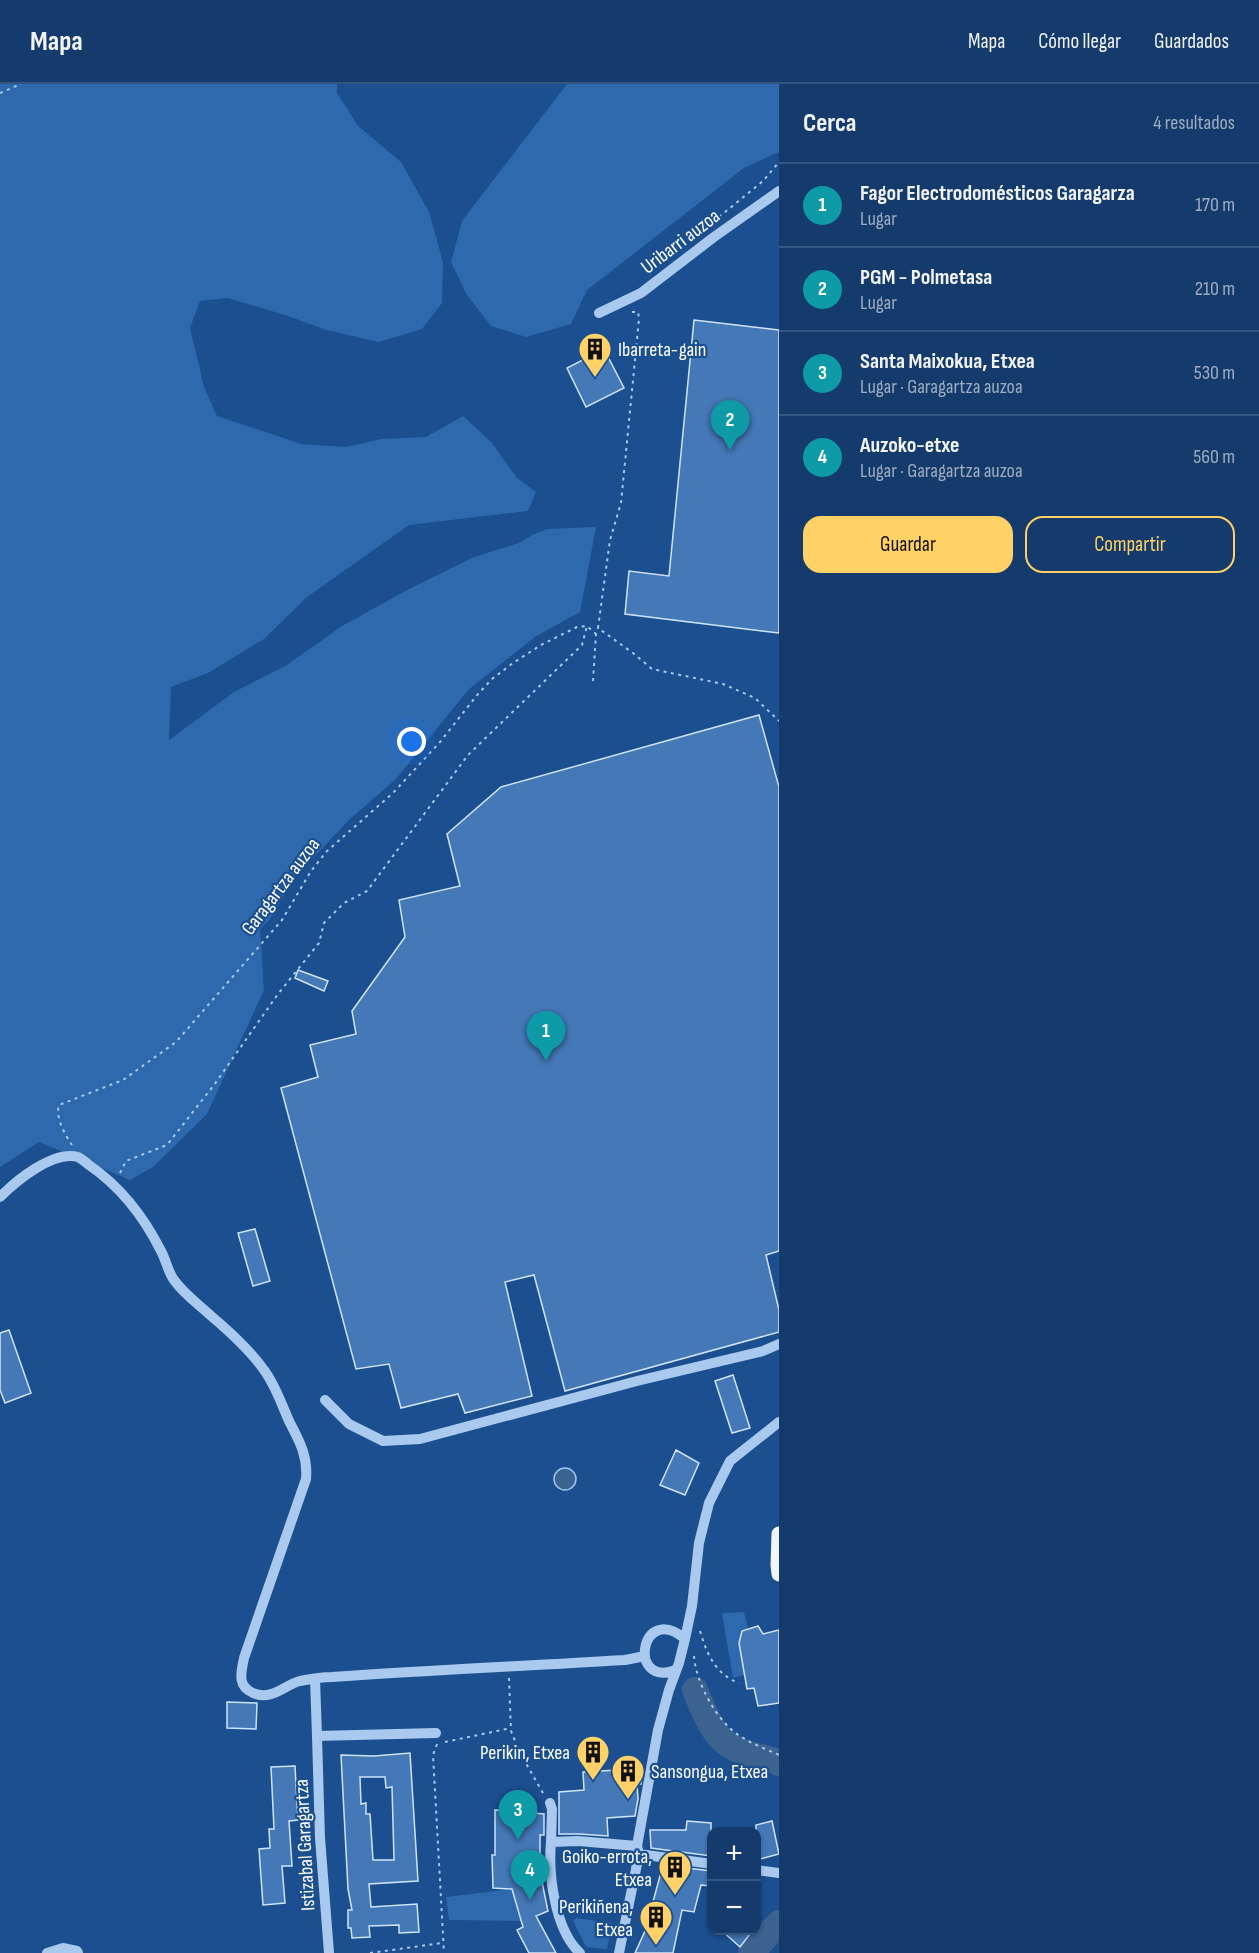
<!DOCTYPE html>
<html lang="es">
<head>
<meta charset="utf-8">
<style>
	body { margin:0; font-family:"Sofia Sans Condensed",sans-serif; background:#214673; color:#f1f3f6 }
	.controls { position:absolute; right:18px; bottom:18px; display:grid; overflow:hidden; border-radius:12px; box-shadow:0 2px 4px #0004 }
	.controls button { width:54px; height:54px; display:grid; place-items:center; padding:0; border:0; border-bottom:2px solid #33557e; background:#143b6b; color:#f1f3f6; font:30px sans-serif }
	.you { position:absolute; left:412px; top:658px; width:21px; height:21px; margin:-15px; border:4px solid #fff; border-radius:50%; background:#1a73e8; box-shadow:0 0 0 9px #1a73e833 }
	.badge { display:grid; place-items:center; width:39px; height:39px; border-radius:50%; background:#ffd166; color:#fff; font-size:20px; font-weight:700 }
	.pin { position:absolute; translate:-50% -50px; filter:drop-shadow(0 2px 3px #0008) }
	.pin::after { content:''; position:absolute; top:32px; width:21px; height:18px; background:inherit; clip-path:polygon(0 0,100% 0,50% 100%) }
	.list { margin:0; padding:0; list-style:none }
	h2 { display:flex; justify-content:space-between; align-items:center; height:78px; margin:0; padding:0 24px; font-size:26px }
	h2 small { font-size:20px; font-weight:400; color:#9dadc1 }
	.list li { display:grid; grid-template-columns:39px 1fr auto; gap:18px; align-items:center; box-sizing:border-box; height:84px; padding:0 24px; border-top:2px solid #33557e }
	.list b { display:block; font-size:22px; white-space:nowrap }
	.list p { margin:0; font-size:20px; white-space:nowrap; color:#9dadc1 }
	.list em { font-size:20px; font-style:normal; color:#9dadc1 }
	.actions { display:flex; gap:12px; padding:18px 24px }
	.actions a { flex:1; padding:14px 0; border:2px solid #ffd166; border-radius:18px; text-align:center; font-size:21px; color:#ffd166 }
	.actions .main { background:#ffd166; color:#111 }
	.map { position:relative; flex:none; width:779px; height:1869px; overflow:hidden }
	header { display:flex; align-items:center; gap:36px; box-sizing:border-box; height:84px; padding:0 30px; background:#143b6b; border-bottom:2px solid #33557e }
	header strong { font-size:28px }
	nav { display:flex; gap:33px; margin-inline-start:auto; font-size:21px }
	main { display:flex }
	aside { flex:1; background:#143b6b }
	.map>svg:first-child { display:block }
</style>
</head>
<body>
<header>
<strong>Mapa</strong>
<nav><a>Mapa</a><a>Cómo llegar</a><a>Guardados</a></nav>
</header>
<main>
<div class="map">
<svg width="779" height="1869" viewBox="0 0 779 1869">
	<rect width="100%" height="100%" fill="#1b4f8f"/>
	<path fill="#2e69ad" d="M0,0H337V9L358,42L401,78L429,128L443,178L442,219L422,245L379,258L326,246L288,232L228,214L200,217L190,244L204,303L217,332L301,360L346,363L381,355L426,353L463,332L492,359L517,394L536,408L528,427L409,441L307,513L264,555L208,589L171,603L169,656L234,608L287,581L342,542L409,505L474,473L519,459L532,451L547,445L596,443L580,528L535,553L468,606L396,695L348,737L295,793L270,835L260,845L264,906L207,1030L153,1083L130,1096L39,1058L0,1083Z
		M567,0H779V68L744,84L587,206L571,240L526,253L491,242L467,211L451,178L462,137Z
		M744,1528L748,1545L742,1547L739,1559L744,1591L733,1594L722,1529Z
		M512,1805L522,1837L449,1836L446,1813Z
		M576,1834L612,1839L607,1865L586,1863L573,1837Z"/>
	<path fill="#3c6290" stroke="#9cc4f0" stroke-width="1.5" d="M554 1395a11 11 0 1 1 22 0a11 11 0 1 1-22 0Z"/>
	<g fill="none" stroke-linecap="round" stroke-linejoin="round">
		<path stroke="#3c6290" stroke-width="26" d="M695,1606C706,1632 714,1658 743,1668C754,1672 768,1673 779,1679
			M751,1869L779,1839"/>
	</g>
	<path fill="#4478b7" stroke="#cfe3fa" stroke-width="1.5" fill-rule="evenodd" d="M694,236L779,246V549L625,530L629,487L669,492Z
		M604,265L624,304L586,323L567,284Z
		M759,631L779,703V1167L766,1171L779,1226V1248L565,1307L534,1191L505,1198L532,1312L465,1329L458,1310L401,1324L389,1280L356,1285L281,1004L318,993L310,961L356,950L352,927L405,853L399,816L460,802L447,750L501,703Z
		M298,886L328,897L324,907L295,894Z
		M255,1145L270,1197L253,1202L238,1149Z
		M9,1246L31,1309L5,1319L0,1306V1249Z
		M733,1291L750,1344L732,1349L715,1297Z
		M676,1366L699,1379L685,1411L660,1401Z
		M758,1542L763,1550L779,1546V1619L758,1622L754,1604L747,1605L739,1559L742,1547Z
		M227,1618L257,1619L256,1645L227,1644Z
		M410,1669L418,1797L369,1800L371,1823L417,1820L419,1848L399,1849V1841L369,1842L370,1853L352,1854L351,1844H348V1826H352L348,1805L341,1671L374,1672ZM360,1693H385L386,1704L392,1703L394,1776H373L370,1730H366V1719L361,1720Z
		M643,1681L641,1700H637L638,1715L635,1732L607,1734L608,1752L579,1750H559V1708L584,1706L583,1688L617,1686L616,1682Z
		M295,1682L298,1736L289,1737L292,1782H282L285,1819L263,1821L259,1765L270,1764L269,1745H274L271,1683Z
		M495,1726L544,1730V1751H540V1768L542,1798L548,1827L536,1832L556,1869H529L517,1846L523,1843L512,1805L493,1804L492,1771H495Z
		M687,1737L711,1739V1772L651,1764L650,1746H686Z
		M772,1737L779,1770L756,1776V1741Z
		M663,1781L711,1787V1802L701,1801L694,1828L682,1826L673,1869H635L645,1847Z
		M721,1846H753L740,1863Z"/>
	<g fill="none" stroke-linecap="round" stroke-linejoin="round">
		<path stroke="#a9c9ee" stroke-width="2" stroke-dasharray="3 4.5" stroke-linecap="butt" d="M0,9L21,0
			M719,133L763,97L779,78
			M632,228H638L639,235L621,419L610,456L598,544L633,569L652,585L723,600L755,614L779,637
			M593,597L596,550L598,544
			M72,1061C65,1051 55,1033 59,1021L123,996L176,958L282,836L311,787L327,767L393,709L440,658L478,610L492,595L513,579L541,561L577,543L587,542L596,550
			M120,1089L126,1077L167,1061L214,1001L278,910L319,859L324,839L344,819L367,807L468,671L582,561L587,542
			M700,1547C707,1570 715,1590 739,1599
			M694,1572C696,1599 717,1638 740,1652C752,1660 766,1665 779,1671
			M509,1594L511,1647L520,1669L543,1709
			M445,1658L511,1644
			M437,1660L433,1671L444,1869
			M370,1869L442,1859"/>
		<path stroke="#a9c9ee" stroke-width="10" d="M599,229L641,209L714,153L779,107
			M0,1113C16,1097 53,1066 78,1073C82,1075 85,1078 89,1081C121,1103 144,1133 161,1167C166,1176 168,1188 174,1196C184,1210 198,1220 210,1231C229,1247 250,1266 264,1286C276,1302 282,1322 290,1339C300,1358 308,1373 306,1395L244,1574C241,1589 237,1602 253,1609C272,1617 284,1601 300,1597C310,1595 322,1593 332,1593C430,1586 527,1582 625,1576L645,1572
			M325,1316L349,1340L383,1357L420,1355L637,1297L763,1267L779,1260
			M676,1586C627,1605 640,1517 685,1555
			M315,1595L317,1652L436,1649
			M317,1652L320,1754L329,1869
			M550,1719L552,1725L551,1758
			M639,1770L712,1780
			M756,1786L779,1789
			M47,1869L63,1864L77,1867L78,1869
			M580,1869C555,1846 548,1791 551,1758L578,1757L637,1762
			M619,1869L639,1770L637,1762L658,1646L669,1606L679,1579L685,1555L692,1522L699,1459L709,1419L730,1377L779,1338"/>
		<path stroke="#f0f6ff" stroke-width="15" d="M779,1450L778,1481L779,1490"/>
	</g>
	<defs>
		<symbol id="building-pin" viewBox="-11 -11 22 30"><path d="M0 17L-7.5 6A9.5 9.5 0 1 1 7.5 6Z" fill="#ffd166" stroke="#1b4f8f"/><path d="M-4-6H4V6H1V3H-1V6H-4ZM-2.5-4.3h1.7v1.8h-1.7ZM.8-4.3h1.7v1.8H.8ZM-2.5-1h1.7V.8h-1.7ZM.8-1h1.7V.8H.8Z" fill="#111"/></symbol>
	</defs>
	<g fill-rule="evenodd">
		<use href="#building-pin" x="576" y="246" width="38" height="52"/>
		<use href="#building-pin" x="574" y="1649" width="38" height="52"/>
		<use href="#building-pin" x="609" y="1668" width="38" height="52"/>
		<use href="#building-pin" x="656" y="1764" width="38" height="52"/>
		<use href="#building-pin" x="637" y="1814" width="38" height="52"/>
	</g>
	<g text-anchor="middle" stroke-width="4.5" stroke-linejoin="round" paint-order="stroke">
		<g font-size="20" fill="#fff" stroke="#1b4f8f">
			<text transform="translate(680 157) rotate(-37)" y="7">Uribarri auzoa</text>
			<text transform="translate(280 802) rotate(-53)" y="7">Garagartza auzoa</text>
			<text transform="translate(304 1761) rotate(-93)" y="7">Istizabal Garagartza</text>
		</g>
		<g font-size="20" fill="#fff" stroke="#1b4f8f" text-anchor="end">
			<text x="618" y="272" text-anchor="start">Ibarreta-gain</text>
			<text x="570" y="1675">Perikin, Etxea</text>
			<text x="651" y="1694" text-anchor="start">Sansongua, Etxea</text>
			<text x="652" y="1779">Goiko-errota,<tspan x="652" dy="23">Etxea</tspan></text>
			<text x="633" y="1829">Perikiñena,<tspan x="633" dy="23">Etxea</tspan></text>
		</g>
	</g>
</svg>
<div class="controls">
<button>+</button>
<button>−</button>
</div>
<div class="you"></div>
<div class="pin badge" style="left:546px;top:977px;background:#0f9aa8">1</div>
<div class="pin badge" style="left:730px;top:366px;background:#0f9aa8">2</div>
<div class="pin badge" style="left:518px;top:1756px;background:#0f9aa8">3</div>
<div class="pin badge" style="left:530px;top:1816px;background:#0f9aa8">4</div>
</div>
<aside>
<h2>Cerca<small>4 resultados</small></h2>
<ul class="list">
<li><span class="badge" style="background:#0f9aa8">1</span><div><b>Fagor Electrodomésticos Garagarza</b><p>Lugar</p></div><em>170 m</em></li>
<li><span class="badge" style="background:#0f9aa8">2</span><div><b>PGM - Polmetasa</b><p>Lugar</p></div><em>210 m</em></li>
<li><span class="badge" style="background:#0f9aa8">3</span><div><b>Santa Maixokua, Etxea</b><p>Lugar · Garagartza auzoa</p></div><em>530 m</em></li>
<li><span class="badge" style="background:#0f9aa8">4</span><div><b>Auzoko-etxe</b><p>Lugar · Garagartza auzoa</p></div><em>560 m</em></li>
</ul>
<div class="actions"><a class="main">Guardar</a><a>Compartir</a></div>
</aside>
</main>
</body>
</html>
